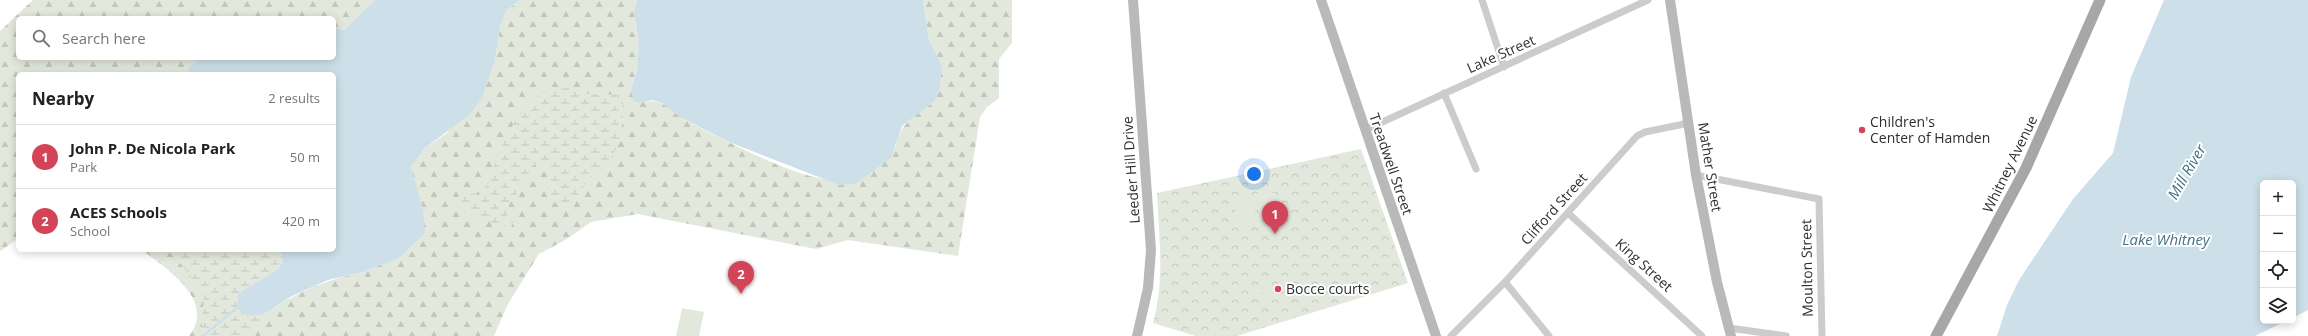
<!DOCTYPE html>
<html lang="en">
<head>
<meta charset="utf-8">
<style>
	body { margin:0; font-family:"Open Sans",sans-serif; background:#f6f6f6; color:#202124 }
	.controls { position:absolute; right:12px; bottom:12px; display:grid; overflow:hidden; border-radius:6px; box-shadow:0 2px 10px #0003 }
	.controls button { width:36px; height:36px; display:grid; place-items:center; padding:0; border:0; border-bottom:1px solid #e0e0e0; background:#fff; color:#202124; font:20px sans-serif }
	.you { position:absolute; left:1254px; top:174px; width:14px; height:14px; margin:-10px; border:3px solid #fff; border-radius:50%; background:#1a73e8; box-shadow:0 0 0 6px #1a73e833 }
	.badge { display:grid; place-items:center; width:26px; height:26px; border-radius:50%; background:#d44459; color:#fff; font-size:13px; font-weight:700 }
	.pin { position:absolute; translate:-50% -33px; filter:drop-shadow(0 1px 2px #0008) }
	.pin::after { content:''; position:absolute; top:21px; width:14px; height:12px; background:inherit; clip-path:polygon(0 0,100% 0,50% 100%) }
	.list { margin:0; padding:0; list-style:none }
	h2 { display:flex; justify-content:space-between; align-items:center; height:52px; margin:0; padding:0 16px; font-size:17px }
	h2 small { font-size:13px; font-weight:400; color:#757577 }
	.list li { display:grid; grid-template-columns:26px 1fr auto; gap:12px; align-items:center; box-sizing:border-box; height:64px; padding:0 16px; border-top:1px solid #e0e0e0 }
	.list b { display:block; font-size:15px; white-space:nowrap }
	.list p { margin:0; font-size:13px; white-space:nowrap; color:#757577 }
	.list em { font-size:13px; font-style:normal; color:#757577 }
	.icon { flex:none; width:22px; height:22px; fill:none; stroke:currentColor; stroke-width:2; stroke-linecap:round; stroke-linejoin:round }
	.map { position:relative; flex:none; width:2308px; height:336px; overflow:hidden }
	.search { position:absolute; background:#fff; box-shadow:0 2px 10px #0003; left:16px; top:16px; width:320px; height:44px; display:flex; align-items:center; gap:10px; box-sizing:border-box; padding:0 14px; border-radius:6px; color:#757577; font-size:15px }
	.panel { position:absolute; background:#fff; box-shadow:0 2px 10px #0003; left:16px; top:72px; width:320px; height:180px; border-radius:6px }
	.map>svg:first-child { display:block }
</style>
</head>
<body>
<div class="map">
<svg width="2308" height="336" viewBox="0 0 2308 336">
	<defs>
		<pattern id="forest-firs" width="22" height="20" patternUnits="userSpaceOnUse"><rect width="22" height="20" fill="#e3e8dc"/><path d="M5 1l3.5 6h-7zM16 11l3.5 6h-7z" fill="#c3c7bd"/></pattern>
		<pattern id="wetland-marsh" width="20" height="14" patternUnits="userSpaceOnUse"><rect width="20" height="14" fill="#e3e8dc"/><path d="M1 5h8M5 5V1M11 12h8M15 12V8" fill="none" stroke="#c3c7bd"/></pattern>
		<pattern id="park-crowns" width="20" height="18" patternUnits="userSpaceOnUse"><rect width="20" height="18" fill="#e3e8dc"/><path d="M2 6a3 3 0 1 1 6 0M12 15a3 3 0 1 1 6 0" fill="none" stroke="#c3c7bd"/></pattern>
	</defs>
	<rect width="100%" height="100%" fill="#fff"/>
	<path fill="url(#forest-firs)" d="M33,0H375L344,30L334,28V18H18V58H199L188,68L187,74H18V239L0,251V31Z
		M520,0H637C632,19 637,26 639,43C641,58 635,75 631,89L640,103C665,96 669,112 691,123C726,141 772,165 810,176C825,180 841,181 855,184L896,146C899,123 918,114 935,101L942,65L929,40L923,0H1012V43L999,59V98L987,107L980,117L958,256L848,240L816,249L638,214L591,222L567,239L539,254L508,304L494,336H189C217,301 166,268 142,250H280L264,314C300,291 322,281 363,272L416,188L411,167L425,148L447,133L495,60L500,27L506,11Z"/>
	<path fill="url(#wetland-marsh)" d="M568,88C591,97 600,93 622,95C625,113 622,143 611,158C606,165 597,169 591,176C582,188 575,201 563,208C541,194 547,193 553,171L546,163L535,165L509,205L507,215L513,222L511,228L475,217L459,209L462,198L469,192L479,195C494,178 491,174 498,154C506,135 528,95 549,90C555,88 562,89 568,88Z
		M167,250H280C284,257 283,263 278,269L238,294L247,316L264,314L263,324L245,336H201L204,296L182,265Z"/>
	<path fill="url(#park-crowns)" d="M1361,149L1408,283L1237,336H1196L1153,323C1165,280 1159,237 1157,193Z"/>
	<path fill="#e3e8dc" d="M1271,187L1280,210L1263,217L1254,194Z
		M1249,196L1259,219L1242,225L1233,203Z
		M1290,280L1294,288L1265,298L1261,290Z
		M682,308L704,312L699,336H676Z"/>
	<path fill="#cde0e9" d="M375,0H520L506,11L500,27L495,60L481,100L469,115L425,148L411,167L423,210L425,233L399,258L363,272L328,280L292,296L264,314L247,316L237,308L238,294L278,269C283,263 284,257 280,250H334V74H187L188,68L199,58H334V28L344,30Z
		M637,0H923L929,40L942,65L940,86L935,101L902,126L891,158L855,184L839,185L729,142L680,117L662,103L652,100L640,103L633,101L631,89L637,69L639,44L634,12Z
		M2164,0H2308V310L2293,318V183H2263V321H2286L2255,336H1997L2007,305L2019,280L2073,199L2113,153L2131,77Z"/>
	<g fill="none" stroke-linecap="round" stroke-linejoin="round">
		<path stroke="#cde0e9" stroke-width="2.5" d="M203,336L237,308"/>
		<path stroke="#ccc" stroke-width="7" d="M1482,0L1504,67
			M1444,93L1476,169
			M1365,130L1648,0
			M1696,175L1819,199L1822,336
			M1568,213L1702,336
			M1505,282L1549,336
			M1729,328L1786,336
			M1451,336L1505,282L1637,136L1645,132L1689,123"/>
		<path stroke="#b9b9b9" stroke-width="10" d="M1133,0L1151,250L1148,288L1137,336
			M1321,0L1436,336
			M1670,0L1696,175L1717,282L1731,336"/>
		<path stroke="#a7a7a7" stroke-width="11" d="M1936,336L2026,168L2100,0"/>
	</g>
	<g fill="#d44459" stroke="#fff" stroke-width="1.5">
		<circle cx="1862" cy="130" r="4"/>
		<circle cx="1278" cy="289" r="4"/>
	</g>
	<g text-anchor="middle" stroke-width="4" stroke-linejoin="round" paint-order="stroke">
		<g font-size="14" fill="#2f2f2f" stroke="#fff">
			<text transform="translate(1501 54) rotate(-24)" y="5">Lake Street</text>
			<text transform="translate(1391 164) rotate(71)" y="5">Treadwell Street</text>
			<text transform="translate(2010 164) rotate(-64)" y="5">Whitney Avenue</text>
			<text transform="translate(1710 167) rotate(81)" y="5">Mather Street</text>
			<text transform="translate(1131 170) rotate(-94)" y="5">Leeder Hill Drive</text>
			<text transform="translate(1554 209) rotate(-48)" y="5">Clifford Street</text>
			<text transform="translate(1644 265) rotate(42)" y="5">King Street</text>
			<text transform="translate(1807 268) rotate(-91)" y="5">Moulton Street</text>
		</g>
		<g font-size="14" fill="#2f2f2f" stroke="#fff" text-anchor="start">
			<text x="1870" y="127">Children's<tspan x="1870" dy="16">Center of Hamden</tspan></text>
			<text x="1286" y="294">Bocce courts</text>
		</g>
		<g font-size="15" font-style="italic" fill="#457489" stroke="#fff">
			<text transform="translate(2187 172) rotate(-60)" y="5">Mill River</text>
			<text x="2166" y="245">Lake Whitney</text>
		</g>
	</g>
</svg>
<div class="controls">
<button>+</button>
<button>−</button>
<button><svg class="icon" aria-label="locate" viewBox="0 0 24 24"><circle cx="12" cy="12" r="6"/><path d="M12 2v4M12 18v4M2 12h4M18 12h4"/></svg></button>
<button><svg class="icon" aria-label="layers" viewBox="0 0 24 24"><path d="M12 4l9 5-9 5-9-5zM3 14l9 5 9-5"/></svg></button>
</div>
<div class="you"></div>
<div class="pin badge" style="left:1275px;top:234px">1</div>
<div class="pin badge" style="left:741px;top:294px">2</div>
<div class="search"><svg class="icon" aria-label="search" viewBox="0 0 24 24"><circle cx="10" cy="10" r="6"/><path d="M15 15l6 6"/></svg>Search here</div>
<section class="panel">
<h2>Nearby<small>2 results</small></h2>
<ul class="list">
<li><span class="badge">1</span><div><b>John P. De Nicola Park</b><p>Park</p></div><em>50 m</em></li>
<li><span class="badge">2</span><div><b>ACES Schools</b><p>School</p></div><em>420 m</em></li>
</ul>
</section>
</div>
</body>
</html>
